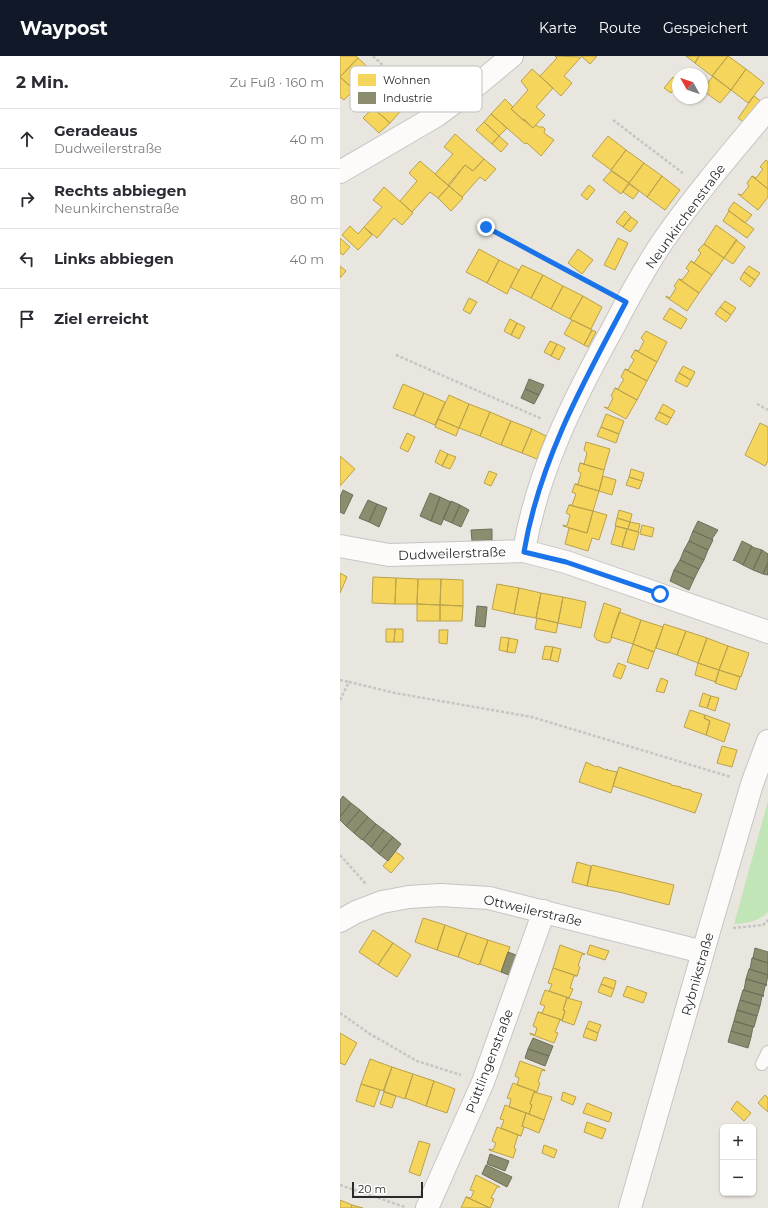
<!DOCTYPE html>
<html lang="de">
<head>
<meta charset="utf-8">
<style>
	body { margin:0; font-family:Montserrat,sans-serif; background:#f7f7f7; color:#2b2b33 }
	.controls { position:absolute; right:12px; bottom:12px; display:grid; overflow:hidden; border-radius:6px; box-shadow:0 1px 3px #0004 }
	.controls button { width:36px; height:36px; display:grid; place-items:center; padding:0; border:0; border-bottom:1px solid #e1e1e2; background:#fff; color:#2b2b33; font:20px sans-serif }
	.compass { position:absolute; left:332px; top:12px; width:36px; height:36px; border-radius:50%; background:#fff; box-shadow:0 1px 3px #0004; rotate:310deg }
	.scale { position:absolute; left:12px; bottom:10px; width:71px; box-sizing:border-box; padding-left:4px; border:2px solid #2a2a2a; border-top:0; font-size:11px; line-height:14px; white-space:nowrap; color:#2a2a2a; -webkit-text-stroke:3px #fff; paint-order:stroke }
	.stop { position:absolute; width:12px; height:12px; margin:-9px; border:3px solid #1a73e8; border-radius:50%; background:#fff }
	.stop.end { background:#1a73e8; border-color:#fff; box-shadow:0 1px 4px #0008 }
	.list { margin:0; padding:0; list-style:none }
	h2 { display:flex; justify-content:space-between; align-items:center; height:52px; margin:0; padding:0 16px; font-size:17px }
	h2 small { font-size:13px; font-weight:400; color:#7c7c81 }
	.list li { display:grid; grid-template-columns:26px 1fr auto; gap:12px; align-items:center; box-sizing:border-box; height:60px; padding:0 16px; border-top:1px solid #e1e1e2 }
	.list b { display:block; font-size:15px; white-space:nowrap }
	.list p { margin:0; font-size:13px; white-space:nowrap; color:#7c7c81 }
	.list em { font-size:13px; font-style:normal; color:#7c7c81 }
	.icon { flex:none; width:22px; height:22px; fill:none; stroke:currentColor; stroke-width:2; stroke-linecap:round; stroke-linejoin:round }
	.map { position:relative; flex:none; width:428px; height:1152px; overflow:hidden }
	header { display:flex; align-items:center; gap:24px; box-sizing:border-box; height:56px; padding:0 20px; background:#111827; color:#fff }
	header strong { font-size:19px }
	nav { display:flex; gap:22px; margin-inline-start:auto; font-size:14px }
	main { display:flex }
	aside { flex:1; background:#fff }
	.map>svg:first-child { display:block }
</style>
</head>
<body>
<header>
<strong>Waypost</strong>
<nav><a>Karte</a><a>Route</a><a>Gespeichert</a></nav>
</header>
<main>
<aside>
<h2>2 Min.<small>Zu Fuß · 160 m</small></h2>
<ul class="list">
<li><svg class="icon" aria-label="ahead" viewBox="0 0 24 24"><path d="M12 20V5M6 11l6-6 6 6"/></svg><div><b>Geradeaus</b><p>Dudweilerstraße</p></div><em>40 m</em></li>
<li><svg class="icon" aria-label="right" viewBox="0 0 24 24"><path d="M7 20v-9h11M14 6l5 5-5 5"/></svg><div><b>Rechts abbiegen</b><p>Neunkirchenstraße</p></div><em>80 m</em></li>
<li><svg class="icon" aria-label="left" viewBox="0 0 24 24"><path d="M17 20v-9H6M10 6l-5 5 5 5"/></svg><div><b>Links abbiegen</b></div><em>40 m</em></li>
<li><svg class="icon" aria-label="arrive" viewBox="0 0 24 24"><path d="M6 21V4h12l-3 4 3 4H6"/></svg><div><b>Ziel erreicht</b></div></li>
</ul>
</aside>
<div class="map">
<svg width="428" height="1152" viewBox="0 0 428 1152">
	<rect width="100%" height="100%" fill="#e9e6df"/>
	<path fill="#c2e5b7" d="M428,745V856C418,866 407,867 394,868Z"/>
	<path fill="#f6d55c" stroke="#b9a24d" d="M0,0H16L18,2L0,21Z
		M215,0L241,1L224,20L232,27L221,40L200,20L217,2Z
		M241,0H257L250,8Z
		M346,0H359L355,7Z
		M359,0H388L372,20L355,7Z
		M388,0L406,13L391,34L372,20Z
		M18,2L34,17L17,36L0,21Z
		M192,13L213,32L196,51L205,59L193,72L171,53L188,34L181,25Z
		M406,13L424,27L408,47L391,34Z
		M373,20L391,34L380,47L362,34Z
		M0,21L14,34L4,44L0,41Z
		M333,21L338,25V28L331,37L324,32Z
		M51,33L67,48L50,67L33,52Z
		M414,40L422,46L406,68L398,62Z
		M165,43L173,51L171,53L184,65V63L193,72L196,69L199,71H203L205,73L204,77L214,84L201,100L187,87L185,88L151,58Z
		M33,52L50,67L39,77L23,62Z
		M151,58L167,72L159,80L144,66Z
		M144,66L159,80L152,88L136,74Z
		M115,78L144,103L133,115L125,109L108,129L95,118L113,98L104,91Z
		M159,80L168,88L161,96L152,88Z
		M268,80L286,94L271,114L252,100Z
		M286,94L304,107L289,127L271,114Z
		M144,103L156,113L145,125L140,121L122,141L109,130L125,109L133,115Z
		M426,104L428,106V133L412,120L416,122L423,113L420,111Z
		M80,105L109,130L98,142L90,136L72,156L60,145L77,125L69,117Z
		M304,107L322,120L307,141L289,127Z
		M271,115L289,127L281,138L263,124Z
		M322,120L340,134L325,154L307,141Z
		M412,120L428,133V141L418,154L398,138L402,139L409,130L407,127Z
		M289,128L299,135L293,143L283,136Z
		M249,129L255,134L247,144L241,139Z
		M109,130L123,142L111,155L98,142Z
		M44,131L73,157L62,169L54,162L37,182L24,171L42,151L33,144Z
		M394,146L412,159L405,167L388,154Z
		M285,155L291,161L283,171L276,166Z
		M389,155L414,173L407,182L383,165Z
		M291,161L298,166L290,176L283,171Z
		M376,169L397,184L384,202L364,188Z
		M10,170L18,178L24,171L32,179L18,194L2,179Z
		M0,182L10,191L3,199L0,197Z
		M278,182L288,187L275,214L264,209Z
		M396,184L405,191L393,208L384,202Z
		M364,188L384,202L372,219L351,205L354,207L361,197L358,194Z
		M139,193L159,204L147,227L126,216Z
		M238,193L253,204L242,218L228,207Z
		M159,204L179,214L167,238L147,227Z
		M351,205L372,219L359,237L339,223L342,224L349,215L346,212Z
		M182,209L203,219L191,242L170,231Z
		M0,210L6,215L0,222Z
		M409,210L420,217L415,224L404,216Z
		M404,216L415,224L410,231L400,223Z
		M203,219L223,230L211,253L191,242Z
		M339,223L359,237L347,255L326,241V240L330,242L336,232L334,230Z
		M223,230L243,240L230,263L211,253Z
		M243,240L262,251L251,273L230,263Z
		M129,242L137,246L130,258L123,254Z
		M385,245L396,252L391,259L380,251Z
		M380,251L391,259L386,266L375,258Z
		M330,252L347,263L341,273L323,263Z
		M170,263L177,267L171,279L164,275Z
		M232,264L252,274L244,289L224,278Z
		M177,267L185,271L179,283L171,279Z
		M252,274L256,276L248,291L244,289Z
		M306,275L327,286L317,306L295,294L299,295L304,285L301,282Z
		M210,285L217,288L211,300L204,296Z
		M217,288L225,292L219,304L211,300Z
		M295,294L317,306L307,325L285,313L288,314L294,304L291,301Z
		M343,310L355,316L351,324L339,317Z
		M285,313L307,325L297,344L275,332L278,333L284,323L281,321Z
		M339,317L351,324L347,331L335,325Z
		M63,328L84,337L74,360L53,352Z
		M275,332L297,344L286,363L264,351L268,352L273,342L271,340Z
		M84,337L105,346L95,369L74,360Z
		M109,339L129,348L119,372L98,363Z
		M129,348L150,356L140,380L119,372Z
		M323,348L335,355L331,362L319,356Z
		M150,356L171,365L161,389L140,380Z
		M319,356L331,362L327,369L315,363Z
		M266,358L284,365L279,378L261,371Z
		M98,363L119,372L116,380L95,371Z
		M171,365L192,373L182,397L161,389Z
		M420,367L428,371V405L425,410L405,399Z
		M261,371L279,378L276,387L257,380Z
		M192,373L206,380L197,403L182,397Z
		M67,377L75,381L68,396L60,392Z
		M246,386L270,393L264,414L240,407L244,408L247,397L244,394Z
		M100,394L108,398L102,410L95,406Z
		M108,398L116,401L110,413L102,410Z
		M0,400L15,413L0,430Z
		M240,407L264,414L259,435L235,428H238L241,417L238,415Z
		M291,413L304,417L302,425L289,421Z
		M149,415L157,418L151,430L144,427Z
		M263,420L276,424L272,439L259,435Z
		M289,421L302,425L299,433L286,429Z
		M235,428L259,435L253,455L229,449H232L236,438L232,436Z
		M229,449L253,455L247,477L223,470V469L227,470L230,459L226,457Z
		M279,454L292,458L290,466L277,462Z
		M253,455L267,459L259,484L252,482L248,495L225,488L229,472L247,477Z
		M277,462L290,466L288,473L275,470Z
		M290,466L300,468L298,476L288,473Z
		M302,469L314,472L312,481L300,478Z
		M276,470L287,473L282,491L271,488Z
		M287,473L299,476L294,494L282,491Z
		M0,517L7,521L0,537Z
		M33,521L56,522L55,548L32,547Z
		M56,522L78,523L77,548H55Z
		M78,523H101L100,549L77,548Z
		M101,523L123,524V550L100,549Z
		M157,528L179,532L174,558L152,553Z
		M179,532L201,537L196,562L174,558Z
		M201,537L223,541L218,567L196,562Z
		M223,541L246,546L241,572L218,567Z
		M264,547L281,553L271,581H272L270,586L266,587L257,584L254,580Z
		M77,548L100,549V565H77Z
		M100,549L123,550L122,565H100Z
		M279,556L301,564L293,588L271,581Z
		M197,562L218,567L216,577L195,573Z
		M301,564L323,571L314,596L293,588Z
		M324,568L346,575L337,599L316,592Z
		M46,573H55L54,586H46Z
		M55,573H63V586H54Z
		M99,574H108L107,588L99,587Z
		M346,575L367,582L358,607L337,599Z
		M161,581L169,582L167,596L159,594Z
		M169,582L178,584L175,597L167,596Z
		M367,582L388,590L379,614L358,607Z
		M293,588L314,596L308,613L287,606Z
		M205,590L213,591L210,604L202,603Z
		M388,590L409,597L401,621L379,614Z
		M213,591L221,593L218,606L210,604Z
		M278,607L286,610L281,623L273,620Z
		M358,607L379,614L376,626L355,619Z
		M379,614L400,621L396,634L375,627Z
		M321,622L328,625L324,637L316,635Z
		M363,637L371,640L367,652L359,650Z
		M371,640L379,642L375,655L367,652Z
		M350,654L365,659L364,662L370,665L366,679L344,671Z
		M365,659L390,668L384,686L366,679L370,665L364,662Z
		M382,690L397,694L392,711L377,707Z
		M246,706L256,711L257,710L266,714L268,713L267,714L277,716L271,737L239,726Z
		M279,711L321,725L331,728V729L341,731V732L351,734V735L362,738L355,757L273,730Z
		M55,795L64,802L51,817L43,810Z
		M237,806L251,810L247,830L232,826Z
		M252,809L334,829L329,849L279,836L247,830Z
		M83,862L105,869L97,894L75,886Z
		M105,869L127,877L118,901L97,894Z
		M33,874L53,887L38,909L19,896Z
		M127,877L148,884L139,909L118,901Z
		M148,884L170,891L161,916L140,908Z
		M53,887L71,899L57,921L38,909Z
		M220,889L245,898L244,899L242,898L238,910L240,911L237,920L213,912Z
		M250,889L269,895L265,904L247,898Z
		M213,912L237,920H234L230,932L233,933L229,942L209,935L212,928L208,927Z
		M264,921L276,925L274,933L261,928Z
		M261,928L274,933L271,941L258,936Z
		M287,930L307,937L303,947L283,940Z
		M205,934L229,942H227L223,954L225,955L222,964L198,956L202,957L205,950L200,948Z
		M227,942L242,946L234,969L222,965L225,955L223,954Z
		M198,956L222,964H220L215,976L218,977L214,987L190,978V977L195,979L197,972L193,970Z
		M249,965L261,969L258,977L246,972Z
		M246,972L258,977L256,985L243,981Z
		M0,977L17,987L5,1009L0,1007Z
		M30,1003L52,1011L44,1035L21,1028Z
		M180,1005L205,1014V1015L202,1014L198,1026L200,1027L197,1036L177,1029L179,1022L175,1020Z
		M52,1011L73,1018L65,1043L43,1035Z
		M73,1018L94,1025L86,1050L65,1042Z
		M94,1025L115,1033L107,1057L86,1050Z
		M173,1027L197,1036H194L190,1048L192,1049L189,1058L169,1051L171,1043L167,1042Z
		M21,1028L40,1034L34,1051L16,1045Z
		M44,1036L56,1040L52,1052L40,1048Z
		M194,1036L212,1041L204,1064L189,1058L192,1049L190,1048Z
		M223,1036L236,1041L233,1049L221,1044Z
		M425,1039L428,1042V1056L418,1047Z
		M397,1045L411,1057L404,1065L391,1053Z
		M247,1047L272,1057L269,1066L243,1057Z
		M165,1049L189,1058L186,1057L182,1070L184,1071L181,1080L161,1072L164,1064L160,1063Z
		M186,1057L204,1064L199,1077L182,1070Z
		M247,1066L266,1073L262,1083L244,1076Z
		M157,1071L181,1080L178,1079L174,1092L176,1093L173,1102L149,1094V1093L153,1094L156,1087L152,1085Z
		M79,1085L90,1088L80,1120L69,1116Z
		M204,1089L217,1094L214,1102L202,1097Z
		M136,1119L160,1131H157L151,1142L154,1143L150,1152L126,1141L131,1142L134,1135L130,1134Z
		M126,1141L150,1152H121Z
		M0,1144L12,1149L11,1152H0Z
		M12,1149L23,1152H11Z"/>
	<path fill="#8c8c6e" stroke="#6f6f5a" d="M189,323L204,329L199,339L185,333Z
		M185,333L199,339L194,348L181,342Z
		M3,434L13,439L4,458L0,456V441Z
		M90,437L100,441L91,465L80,460Z
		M100,441L111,446L101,469L91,465Z
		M28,444L37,448L29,466L19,462Z
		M111,445L120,449L112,467L103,463Z
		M37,448L47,452L39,471L29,466Z
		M120,449L129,454L121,471L112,467Z
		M358,465L378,474L372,483L373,484L353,475Z
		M152,473V484L132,485L131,474Z
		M353,475L373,484L368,494L349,485Z
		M349,485L368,494L364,504L344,494Z
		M402,485L412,490L403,509L394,504L393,505Z
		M412,490V491L422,494L413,514L403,509Z
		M344,494L364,504L359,513L340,504Z
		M422,494L428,498V507L423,518L413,514Z
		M340,504L359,513L354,523L334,514Z
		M428,507V519L423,518Z
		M334,514L354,523L349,534L330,525Z
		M137,550L147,551L145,571L135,570Z
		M3,740L11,747L0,761V744Z
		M11,747L20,754L6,770L0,764V761Z
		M20,754L28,761L14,777L6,770Z
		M28,761L36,768L22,784L14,777Z
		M36,768L44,774L31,791L23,784Z
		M44,774L53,781L39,798L31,791Z
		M53,781L61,788L48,805L39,798Z
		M415,892L428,896V907L412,902H413Z
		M168,896L176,899L169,919L161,916Z
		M412,902L428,907V919L409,913H410Z
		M409,913L428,919L426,929H427L406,923Z
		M406,923L427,929L425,930L423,939L424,940L403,934H404Z
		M403,934L424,940H422L420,950L400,944Z
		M400,944L420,950L417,960L397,954Z
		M397,954L417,960L414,971L394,965Z
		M394,965L414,971H413L411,981L391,975Z
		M391,975L411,981L408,992L388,986Z
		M193,982L213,990L209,1000L188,993Z
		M188,993L209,1000L205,1010L185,1002Z
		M150,1098L169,1105L165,1115L147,1108Z
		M146,1109L172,1121L167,1131L142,1118Z"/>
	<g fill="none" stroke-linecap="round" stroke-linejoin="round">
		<defs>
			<path id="service" d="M422,1008L428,996"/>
			<path id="minor" d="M0,116L96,60L126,38L172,0
				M0,490L49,499L184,495L226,506L428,576
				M184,495C197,416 234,342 273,272C288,243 304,213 323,185C355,139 392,96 428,53
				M0,865L16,856L42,846L69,841L101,839L149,842L363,896
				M87,1152L143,1026L204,855
				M290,1152L369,875L412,728L428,685"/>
		</defs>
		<use href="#service" stroke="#c6c5c5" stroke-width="14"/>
		<use href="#minor" stroke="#c6c5c5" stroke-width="24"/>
		<path stroke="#c6c5c5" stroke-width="2.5" stroke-dasharray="3 2" stroke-linecap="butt" d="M33,0L79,44
			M273,64L344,118
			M146,171L266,236
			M56,299L202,363
			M417,348L428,354
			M0,624L9,626
			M0,644L9,626L55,637L192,661L391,721
			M0,799L26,828
			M393,872L423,869L428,864
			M0,957L30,978L77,1005L121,1019
			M0,1129L65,1151"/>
		<use href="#service" stroke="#fcfbfa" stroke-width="12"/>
		<use href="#minor" stroke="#fcfbfa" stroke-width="22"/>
	</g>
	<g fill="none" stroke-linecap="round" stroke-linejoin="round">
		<path stroke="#1a73e8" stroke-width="5" d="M146,171L286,246C244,325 199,406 184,496L226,506L320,538"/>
	</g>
	<g text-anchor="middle" stroke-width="4" stroke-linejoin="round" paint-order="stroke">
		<g font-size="13" fill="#2a2a2a" stroke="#fff">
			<text transform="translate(345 160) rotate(-54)" y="5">Neunkirchenstraße</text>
			<text transform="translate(112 497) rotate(-2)" y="5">Dudweilerstraße</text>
			<text transform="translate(193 854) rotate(13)" y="5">Ottweilerstraße</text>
			<text transform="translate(357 918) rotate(-74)" y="5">Rybnikstraße</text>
			<text transform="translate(149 1005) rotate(-69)" y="5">Püttlingenstraße</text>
		</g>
	</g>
	<rect x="10" y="10" width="132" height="46" rx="6" fill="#fff" stroke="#bfbfbf" stroke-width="1"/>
	<rect x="18" y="18" width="18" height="12" fill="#f6d55c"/>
	<rect x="18" y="36" width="18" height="12" fill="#8c8c6e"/>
	<g font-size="11" fill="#2a2a2a">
		<text x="43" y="28">Wohnen</text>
		<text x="43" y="46">Industrie</text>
	</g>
</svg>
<div class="controls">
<button>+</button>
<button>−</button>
</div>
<svg class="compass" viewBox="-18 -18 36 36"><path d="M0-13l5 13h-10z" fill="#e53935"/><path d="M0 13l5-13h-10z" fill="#7c7c81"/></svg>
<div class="scale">20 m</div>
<div class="stop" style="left:320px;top:538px"></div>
<div class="stop end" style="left:146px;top:171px"></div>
</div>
</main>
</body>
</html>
